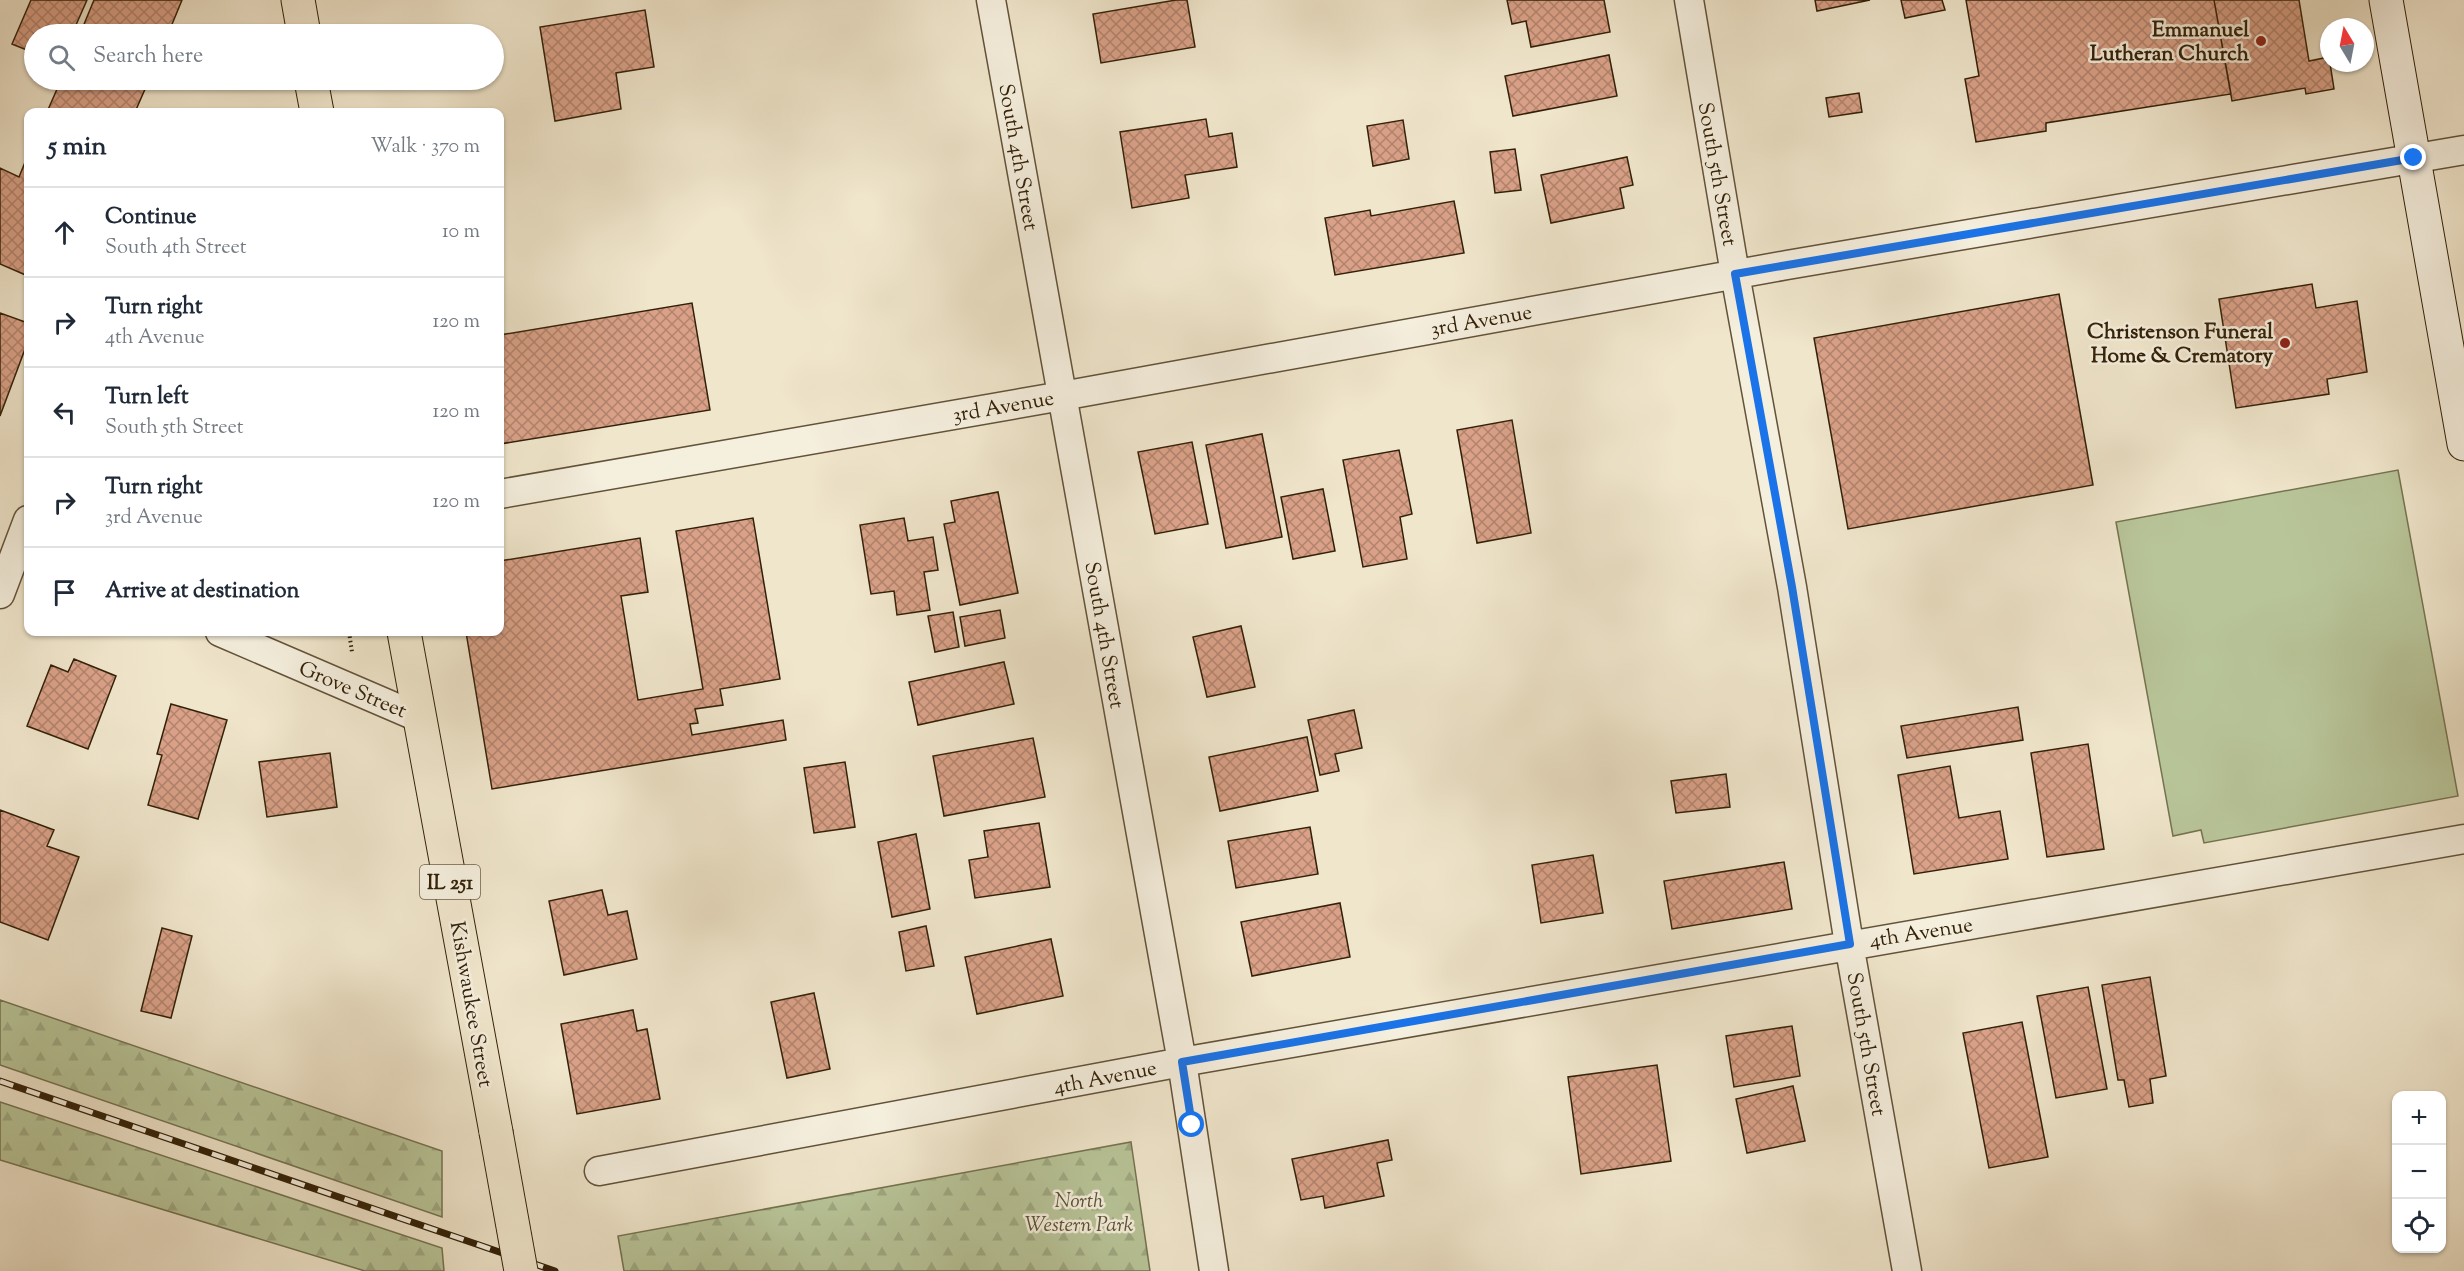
<!DOCTYPE html>
<html lang="en">
<head>
<meta charset="utf-8">
<style>
	body { margin:0; font-family:"Sorts Mill Goudy",serif; background:#f2f2f3; color:#1f2937 }
	.controls { position:absolute; right:18px; bottom:18px; display:grid; overflow:hidden; border-radius:12px; box-shadow:0 2px 4px #0004 }
	.controls button { width:54px; height:54px; display:grid; place-items:center; padding:0; border:0; border-bottom:2px solid #e0e1e3; background:#fff; color:#1f2937; font:30px sans-serif }
	.compass { position:absolute; left:2320px; top:18px; width:54px; height:54px; border-radius:50%; background:#fff; box-shadow:0 2px 4px #0004; rotate:350deg }
	.stop { position:absolute; width:18px; height:18px; margin:-14px; border:4px solid #1a73e8; border-radius:50%; background:#fff }
	.stop.end { background:#1a73e8; border-color:#fff; box-shadow:0 2px 6px #0008 }
	.list { margin:0; padding:0; list-style:none }
	h2 { display:flex; justify-content:space-between; align-items:center; height:78px; margin:0; padding:0 24px; font-size:26px }
	h2 small { font-size:20px; font-weight:400; color:#747a83 }
	.list li { display:grid; grid-template-columns:39px 1fr auto; gap:18px; align-items:center; box-sizing:border-box; height:90px; padding:0 24px; border-top:2px solid #e0e1e3 }
	.list b { display:block; font-size:22px; white-space:nowrap }
	.list p { margin:0; font-size:20px; white-space:nowrap; color:#747a83 }
	.list em { font-size:20px; font-style:normal; color:#747a83 }
	.icon { flex:none; width:33px; height:33px; fill:none; stroke:currentColor; stroke-width:2; stroke-linecap:round; stroke-linejoin:round }
	.map { position:relative; flex:none; width:2464px; height:1271px; overflow:hidden }
	.search { position:absolute; background:#fff; box-shadow:0 2px 4px #0004; left:24px; top:24px; width:480px; height:66px; display:flex; align-items:center; gap:15px; box-sizing:border-box; padding:0 21px; border-radius:33px; color:#747a83; font-size:22px }
	.panel { position:absolute; background:#fff; box-shadow:0 2px 4px #0004; left:24px; top:108px; width:480px; height:528px; border-radius:12px }
	.map>svg:first-child { display:block }
</style>
</head>
<body>
<div class="map">
<svg width="2464" height="1271" viewBox="0 0 2464 1271">
	<defs>
		<pattern id="forest-firs" width="22" height="20" patternUnits="userSpaceOnUse" patternTransform="scale(1.5)"><rect width="22" height="20" fill="#b8c599"/><path d="M5 1l3.5 6h-7zM16 11l3.5 6h-7z" fill="#9fa982"/></pattern>
		<pattern id="building-cross-hatch" width="8" height="8" patternUnits="userSpaceOnUse" patternTransform="scale(1.5)"><rect width="8" height="8" fill="#daa188"/><path d="M0 0l8 8M0 8l8-8" fill="none" stroke="#b1836d"/></pattern>
	</defs>
	<rect width="100%" height="100%" fill="#f0e6cc"/>
	<filter id="stains"><feTurbulence type="fractalNoise" baseFrequency=".00333" numOctaves="4"/><feColorMatrix values="0 0 0 0 .2 0 0 0 0 .09 0 0 0 0 .02 0 0 0 .5 -.17"/></filter>
	<radialGradient id="worn" r=".72"><stop offset=".6" stop-color="#630" stop-opacity="0"/><stop offset="1" stop-color="#630" stop-opacity=".3"/></radialGradient>
	<path fill="#b8c599" stroke="#757350" stroke-width="1.5" d="M2398,470L2458,796L2204,843L2201,830L2173,836L2116,522Z"/>
	<path fill="url(#forest-firs)" stroke="#757350" stroke-width="1.5" d="M0,1000L442,1151V1217L0,1065Z
		M0,1102L442,1248L444,1271H365L0,1160Z
		M1131,1142L1150,1271H624L618,1236Z"/>
	<path fill="url(#building-cross-hatch)" stroke="#322108" stroke-width="1.5" d="M31,0H87L72,34H34V53L12,44Z
		M94,0H182L168,34H80Z
		M1176,0H1187L1195,47L1101,63L1093,14Z
		M1507,0H1604L1610,32L1531,47L1526,21L1512,24Z
		M1815,0H1870L1817,11Z
		M1901,0H1942L1945,10L1905,18Z
		M1966,0H2214L2231,94L2046,123V131L1976,142L1965,79L1979,76Z
		M2214,0H2299L2309,61L2329,57L2334,89L2306,94L2305,88L2232,101Z
		M645,10L654,67L616,73L621,109L555,121L540,27Z
		M1609,55L1617,96L1513,116L1505,76Z
		M61,80H149L135,112H47Z
		M1859,93L1862,112L1829,117L1826,98Z
		M1206,119L1209,137L1232,133L1237,167L1185,175L1189,198L1132,208L1120,132Z
		M1403,120L1409,159L1373,166L1367,126Z
		M1515,149L1521,190L1495,193L1490,152Z
		M28,155V276L0,264V168L19,177Z
		M1627,157L1633,185L1620,188L1624,208L1551,223L1541,175Z
		M1454,201L1464,253L1335,275L1325,218L1370,210L1371,216Z
		M2312,284L2316,308L2357,301L2367,372L2327,379L2329,394L2236,408L2219,299Z
		M2059,294L2093,485L1848,529L1814,338Z
		M692,303L710,410L500,444V335Z
		M0,313L28,323V341L0,416Z
		M1512,420L1531,533L1477,543L1457,430Z
		M1262,434L1282,537L1226,548L1206,445Z
		M1192,442L1208,524L1155,534L1138,452Z
		M1399,450L1412,514L1400,517L1407,559L1363,567L1343,460Z
		M1323,489L1335,551L1293,559L1281,497Z
		M998,492L1018,593L960,605L944,524L955,522L951,501Z
		M753,518L780,679L720,689L723,705L695,709L698,723L690,724L692,735L783,720L786,740L492,789L466,632H500V561L640,538L648,592L621,596L638,700L703,689L676,531Z
		M904,518L908,541L933,537L938,570L924,572L930,610L897,615L894,591L871,594L860,525Z
		M1000,610L1005,638L965,646L960,617Z
		M953,612L959,647L935,652L928,616Z
		M1241,626L1255,687L1207,697L1193,637Z
		M74,659L116,676L88,749L27,726L51,665L68,672Z
		M1004,662L1014,704L918,725L909,682Z
		M171,704L227,720L198,819L148,805L162,755L157,754Z
		M2018,707L2023,740L1907,758L1901,726Z
		M1354,710L1362,748L1335,754L1339,771L1320,775L1308,720Z
		M1307,737L1318,791L1220,811L1209,757Z
		M1033,738L1045,797L944,816L933,756Z
		M2088,744L2104,849L2047,857L2031,753Z
		M330,753L337,807L267,817L259,762Z
		M845,762L855,827L814,833L804,768Z
		M1950,766L1959,818L2000,811L2008,859L1914,874L1898,775Z
		M1726,774L1730,807L1676,813L1671,781Z
		M0,810L54,830L47,846L79,857L48,940L0,922Z
		M1039,823L1050,887L975,898L969,860L988,857L984,831Z
		M1310,827L1318,874L1236,888L1228,841Z
		M916,834L930,909L892,917L878,842Z
		M1593,855L1603,913L1541,923L1532,865Z
		M1784,862L1792,909L1672,929L1664,881Z
		M602,890L608,915L627,911L637,959L564,975L549,901Z
		M1340,903L1350,957L1252,976L1241,922Z
		M926,926L934,966L906,971L899,932Z
		M162,928L192,936L171,1018L141,1011Z
		M1051,939L1063,996L977,1014L965,957Z
		M2150,977L2166,1076L2150,1079L2153,1103L2129,1107L2124,1080H2118L2102,985Z
		M2088,987L2107,1089L2056,1098L2037,996Z
		M814,993L830,1069L787,1078L771,1002Z
		M633,1010L637,1031L647,1029L660,1099L577,1114L561,1024Z
		M2022,1022L2048,1157L1989,1168L1963,1033Z
		M1792,1026L1800,1076L1734,1087L1726,1036Z
		M1657,1065L1671,1161L1581,1174L1568,1077Z
		M1793,1086L1805,1141L1747,1153L1736,1099Z
		M1388,1140L1392,1160L1377,1163L1384,1196L1325,1208L1323,1196L1301,1200L1292,1159Z"/>
	<g fill="none" stroke-linecap="round" stroke-linejoin="round">
		<defs>
			<path id="street" d="M991,0L1182,1062L1214,1271
				M1689,0L1735,274L1792,587L1849,944L1907,1271
				M500,494L1062,396L1787,265L2464,150
				M0,594L28,520
				M220,632L420,718
				M599,1171L1182,1062L2464,839"/>
			<path id="secondary" d="M2386,0L2464,444"/>
			<path id="primary" d="M298,0L304,34
				M311,80L317,112
				M404,632L496,1132"/>
		</defs>
		<use href="#street" stroke="#625239" stroke-width="31"/>
		<use href="#secondary" stroke="#322108" stroke-width="35"/>
		<use href="#primary" stroke="#322108" stroke-width="35"/>
		<path stroke="#322108" stroke-width="4" stroke-dasharray="1.5 3" stroke-linecap="butt" d="M349,632L352,652"/>
		<use href="#street" stroke="#f5efde" stroke-width="28"/>
		<use href="#secondary" stroke="#f5efde" stroke-width="33"/>
		<use href="#primary" stroke="#f0e6cc" stroke-width="33"/>
		<defs>
			<path id="rail" d="M0,1081L555,1271"/>
		</defs>
		<use href="#rail" stroke="#322108" stroke-width="7"/>
		<use href="#rail" stroke="#f5efde" stroke-width="4.5" stroke-dasharray="14" stroke-linecap="butt"/>
		<defs>
			<path id="primary-bridge" d="M496,1132L521,1271"/>
		</defs>
		<use href="#primary-bridge" stroke="#322108" stroke-width="35" stroke-linecap="butt"/>
		<use href="#primary-bridge" stroke="#f0e6cc" stroke-width="33"/>
	</g>
	<g fill="none" stroke-linecap="round" stroke-linejoin="round">
		<path stroke="#1a73e8" stroke-width="8" d="M1192,1125L1182,1062L1850,944L1792,587L1735,274L2414,158"/>
	</g>
	<g fill="#8f2418" stroke="#f5efde" stroke-width="2">
		<circle cx="2261" cy="41" r="6"/>
		<circle cx="2285" cy="343" r="6"/>
	</g>
	<g text-anchor="middle" stroke-width="5" stroke-linejoin="round" paint-order="stroke">
		<rect fill="#f5efde" stroke="#6c5f48" stroke-width="1.5" x="420" y="865" width="60" height="34" rx="4.5"/>
		<g font-size="20" font-weight="bold" fill="#322108">
			<text x="450" y="889">IL 251</text>
		</g>
		<g font-size="21" font-weight="bold" fill="#322108" stroke="#f5efde" text-anchor="end">
			<text x="2249" y="36">Emmanuel<tspan x="2249" dy="24">Lutheran Church</tspan></text>
			<text x="2273" y="338">Christenson Funeral<tspan x="2273" dy="24">Home &amp; Crematory</tspan></text>
		</g>
		<g font-size="21" fill="#322108" stroke="#f5efde">
			<text transform="translate(1019 157) rotate(80)" y="7">South 4th Street</text>
			<text transform="translate(1718 174) rotate(80)" y="7">South 5th Street</text>
			<text transform="translate(1481 320) rotate(-10)" y="7">3rd Avenue</text>
			<text transform="translate(1003 406) rotate(-10)" y="7">3rd Avenue</text>
			<text transform="translate(1105 635) rotate(80)" y="7">South 4th Street</text>
			<text transform="translate(353 689) rotate(23)" y="7">Grove Street</text>
			<text transform="translate(1921 932) rotate(-9)" y="7">4th Avenue</text>
			<text transform="translate(472 1004) rotate(80)" y="7">Kishwaukee Street</text>
			<text transform="translate(1867 1044) rotate(80)" y="7">South 5th Street</text>
			<text transform="translate(1105 1077) rotate(-11)" y="7">4th Avenue</text>
		</g>
		<g font-size="21" font-style="italic" fill="#5a5234" stroke="#f5efde">
			<text x="1079" y="1207">North<tspan x="1079" dy="24">Western Park</tspan></text>
		</g>
	</g>
	<rect width="100%" height="100%" filter="url(#stains)"/>
	<rect width="100%" height="100%" fill="url(#worn)"/>
</svg>
<div class="controls">
<button>+</button>
<button>−</button>
<button><svg class="icon" aria-label="locate" viewBox="0 0 24 24"><circle cx="12" cy="12" r="6"/><path d="M12 2v4M12 18v4M2 12h4M18 12h4"/></svg></button>
</div>
<svg class="compass" viewBox="-18 -18 36 36"><path d="M0-13l5 13h-10z" fill="#e53935"/><path d="M0 13l5-13h-10z" fill="#747a83"/></svg>
<div class="stop" style="left:1192px;top:1125px"></div>
<div class="stop end" style="left:2414px;top:158px"></div>
<div class="search"><svg class="icon" aria-label="search" viewBox="0 0 24 24"><circle cx="10" cy="10" r="6"/><path d="M15 15l6 6"/></svg>Search here</div>
<section class="panel">
<h2>5 min<small>Walk · 370 m</small></h2>
<ul class="list">
<li><svg class="icon" aria-label="ahead" viewBox="0 0 24 24"><path d="M12 20V5M6 11l6-6 6 6"/></svg><div><b>Continue</b><p>South 4th Street</p></div><em>10 m</em></li>
<li><svg class="icon" aria-label="right" viewBox="0 0 24 24"><path d="M7 20v-9h11M14 6l5 5-5 5"/></svg><div><b>Turn right</b><p>4th Avenue</p></div><em>120 m</em></li>
<li><svg class="icon" aria-label="left" viewBox="0 0 24 24"><path d="M17 20v-9H6M10 6l-5 5 5 5"/></svg><div><b>Turn left</b><p>South 5th Street</p></div><em>120 m</em></li>
<li><svg class="icon" aria-label="right" viewBox="0 0 24 24"><path d="M7 20v-9h11M14 6l5 5-5 5"/></svg><div><b>Turn right</b><p>3rd Avenue</p></div><em>120 m</em></li>
<li><svg class="icon" aria-label="arrive" viewBox="0 0 24 24"><path d="M6 21V4h12l-3 4 3 4H6"/></svg><div><b>Arrive at destination</b></div></li>
</ul>
</section>
</div>
</body>
</html>
